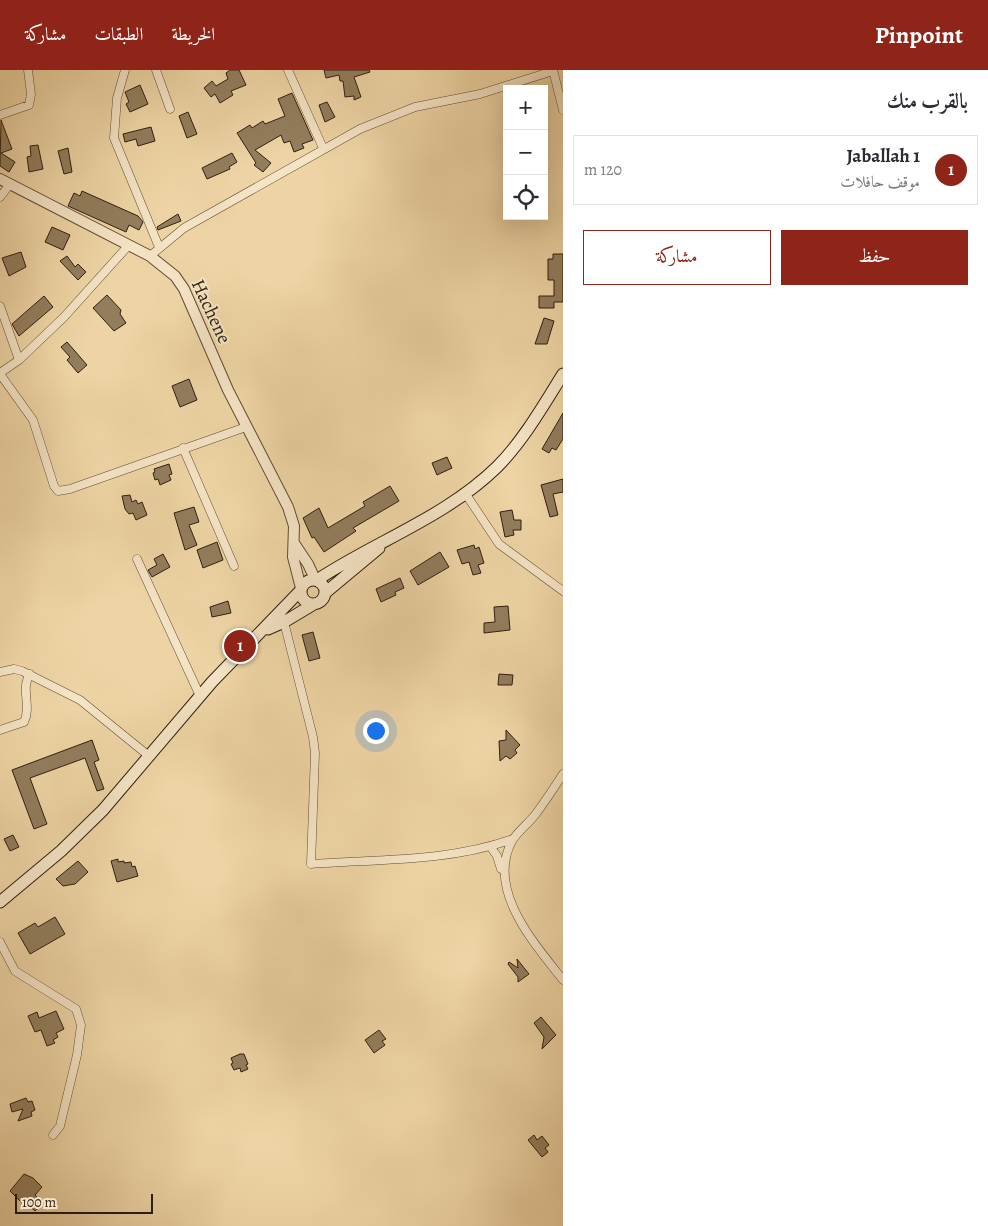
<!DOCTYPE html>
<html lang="ar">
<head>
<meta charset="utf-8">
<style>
	body { margin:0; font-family:Alegreya,Amiri,serif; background:#f7f7f7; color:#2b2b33; direction:rtl }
	.controls { position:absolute; right:15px; top:15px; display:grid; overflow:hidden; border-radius:0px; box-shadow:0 5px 20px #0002 }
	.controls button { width:45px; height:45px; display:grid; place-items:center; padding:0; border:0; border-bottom:1px solid #e1e1e2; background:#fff; color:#2b2b33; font:25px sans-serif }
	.scale { position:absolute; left:15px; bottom:12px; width:138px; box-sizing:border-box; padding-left:5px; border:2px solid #2f1f10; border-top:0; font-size:14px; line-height:18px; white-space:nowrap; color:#2f1f10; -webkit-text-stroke:4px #f4e3c4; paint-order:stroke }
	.you { position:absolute; left:375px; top:660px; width:18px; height:18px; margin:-12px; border:4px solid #fff; border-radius:50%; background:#1a73e8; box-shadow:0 0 0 8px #1a73e833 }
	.badge { display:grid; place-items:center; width:32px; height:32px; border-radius:50%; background:#8f2418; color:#fff; font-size:16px; font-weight:700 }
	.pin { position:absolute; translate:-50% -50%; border:2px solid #fff; box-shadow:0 1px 5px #0006 }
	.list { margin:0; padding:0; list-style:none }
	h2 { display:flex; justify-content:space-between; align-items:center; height:65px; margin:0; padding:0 20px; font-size:21px }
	h2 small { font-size:16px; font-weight:400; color:#7c7c81 }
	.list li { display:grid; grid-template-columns:32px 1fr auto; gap:15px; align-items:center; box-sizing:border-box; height:70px; margin:0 10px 10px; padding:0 10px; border:1px solid #e1e1e2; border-radius:0px }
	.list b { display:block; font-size:19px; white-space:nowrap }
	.list p { margin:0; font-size:16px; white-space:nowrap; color:#7c7c81 }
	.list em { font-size:16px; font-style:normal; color:#7c7c81 }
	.actions { display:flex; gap:10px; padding:15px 20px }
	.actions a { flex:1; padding:11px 0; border:1px solid #8f2418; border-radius:0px; text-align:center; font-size:18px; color:#8f2418 }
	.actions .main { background:#8f2418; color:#fff }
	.icon { flex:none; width:28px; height:28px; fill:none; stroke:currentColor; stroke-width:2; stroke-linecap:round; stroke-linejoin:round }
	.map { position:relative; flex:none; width:563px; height:1156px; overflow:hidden; direction:ltr }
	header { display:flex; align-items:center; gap:30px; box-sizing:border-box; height:70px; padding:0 25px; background:#8f2418; color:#fff }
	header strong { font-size:24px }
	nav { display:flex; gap:28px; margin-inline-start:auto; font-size:18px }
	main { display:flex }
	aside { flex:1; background:#fff }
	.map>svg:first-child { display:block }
</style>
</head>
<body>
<header>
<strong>Pinpoint</strong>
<nav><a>الخريطة</a><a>الطبقات</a><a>مشاركة</a></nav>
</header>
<main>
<aside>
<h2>بالقرب منك<small></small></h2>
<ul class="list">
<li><span class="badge">1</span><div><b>Jaballah 1</b><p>موقف حافلات</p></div><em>120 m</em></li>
</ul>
<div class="actions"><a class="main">حفظ</a><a>مشاركة</a></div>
</aside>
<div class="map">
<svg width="563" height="1156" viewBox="0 0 563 1156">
	<rect width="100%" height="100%" fill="#eed4a4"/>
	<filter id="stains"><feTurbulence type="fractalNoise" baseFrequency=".004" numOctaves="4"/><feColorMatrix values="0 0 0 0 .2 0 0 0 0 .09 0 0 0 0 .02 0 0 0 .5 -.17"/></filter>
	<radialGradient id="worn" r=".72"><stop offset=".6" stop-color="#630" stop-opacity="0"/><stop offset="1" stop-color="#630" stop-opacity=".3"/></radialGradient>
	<path fill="#927d5d" stroke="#2f1f10" d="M230,0H239L246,15L231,21L233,25L220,33L215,24L211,27L204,18L212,11L216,16L228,9L226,3Z
		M324,0H369L370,2L354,7L361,27L354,30V26L345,27L343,11H340L339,5L326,8Z
		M140,15L148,34L130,42L126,34L129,32L125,22Z
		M292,23L313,70L302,74L304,78L294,82L290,71L284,73L281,65L255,80L271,93L263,102L254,95L256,93L237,63L250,55L252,58L263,51L265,54L285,46L278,29Z
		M327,32L335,47L325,52L319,35Z
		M188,42L197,64L187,68L179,46Z
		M1,50L12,79L1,83L15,92L9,102L0,96Z
		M151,57L155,71L138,76L136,69L125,72L123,64Z
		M38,75L43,99L29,102L27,87L31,86L30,76Z
		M68,78L72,102L64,104L58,81Z
		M232,83L237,92L229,97L230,99L207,109L202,98Z
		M82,121L138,146L143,152L139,160L129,155L126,162L68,136L74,123L80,126Z
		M178,144L181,151L158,160L157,157Z
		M52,157L70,165L63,180L45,172Z
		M21,182L26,197L9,206L2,188Z
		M553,184H563V232H554V238H539V226H554V210H548V189H553Z
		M67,186L75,197L78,194L86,202L78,210L60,191Z
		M107,225L121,240L120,244L126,253L114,261L93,238Z
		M44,226L53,237L19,266L12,254Z
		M544,248L554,251L547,274H535Z
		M67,272L87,295L78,303L67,290L70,287L61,277Z
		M189,309L197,330L180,337L172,316Z
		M563,343V369L556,380L552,378L549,383L542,379Z
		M447,387L452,398L437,405L432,393Z
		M169,394L172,404L169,405L171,410L160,415L158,409L155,410L153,403L155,402L154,399Z
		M563,409V422L553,424L558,445L550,447L541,415Z
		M390,416L399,431L353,458L356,461L324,482L314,467L312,468L303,448L319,438L328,458L365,436L363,432Z
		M130,425L132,432L136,430L138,434L142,432L147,445L136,450L133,443L129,444L125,439L122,426Z
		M194,437L199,452L189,455L197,475L185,480L174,443Z
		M512,440L514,450H521V460H513L514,465L505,467L500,442Z
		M217,472L223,490L203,498L197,480Z
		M474,475L475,479L479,477L484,493L478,495L481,503L473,505L469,492L462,494L457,480Z
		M440,482L449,497L418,515L410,501Z
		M163,484L170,497L152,507L148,500L157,495L154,489Z
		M400,508L404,518L395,522L396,525L381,532L376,519Z
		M228,531L231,543L212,547L210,537Z
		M508,536L510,560L484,563V553L495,552L494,537Z
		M313,562L320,588L309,591L302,565Z
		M499,604L513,605L512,615H498Z
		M506,660L520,675L515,680L517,683L510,689L506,686L500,691L499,671L506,670Z
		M92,670L99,690L94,692L104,719L97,721L85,688L30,708L47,754L34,759L12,700Z
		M13,765L19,777L10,781L4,769Z
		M118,789V792L124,791V793L131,792L132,797L135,796L138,806L117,812L111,791Z
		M78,791L88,802L75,814L63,816L56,809Z
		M55,847L65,864L30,884L18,863L35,853L38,857Z
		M517,889L529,904L518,912V907L508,894L509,892L518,898Z
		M56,941L64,959L56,963L58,967L53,970L55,973L47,976L41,960L35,962L28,946L37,942L39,948Z
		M541,947L556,965L542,979L544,967L534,953Z
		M379,960L386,969L382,971L385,975L374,983L365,970Z
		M240,984H244L248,994L246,995L248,999L241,1002L240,998L234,1000L231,994L233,993L231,988Z
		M26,1028L28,1032L32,1031L35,1040L31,1042L32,1046L18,1051L23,1039L12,1042L10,1034Z
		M534,1065L537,1070L542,1066L549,1075L545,1078L548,1082L542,1087L528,1070Z
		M24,1104L33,1108L42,1117L35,1125L43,1133L35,1141L25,1132L23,1134L10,1121Z"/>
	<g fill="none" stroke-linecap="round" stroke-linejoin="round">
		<defs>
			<path id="minor" d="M125,0L117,28L114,68L159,177
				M156,0L170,39
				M288,0L323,78
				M553,0L563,40
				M0,45L29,35L31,24L28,0
				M0,127L10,114
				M150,186L184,158L360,59L415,37L480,24L553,1
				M0,236L19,290
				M0,303L19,290L64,247L128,176
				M0,304L33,350L54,416L58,421L70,419L246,357
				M183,378L234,496
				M465,423L499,474L563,521
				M137,489L200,626
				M283,548L313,667L315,683L311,794C380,789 448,792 513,769
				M0,602L14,599L22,601L80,630L149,686
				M0,660L24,652C32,636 20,619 30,604
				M563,704C554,718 545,732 535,745C528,754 518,761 512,771C486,820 534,873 563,910
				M490,776L497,786L501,799
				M0,872L15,901L76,939L81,955L77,985L60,1056L53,1065"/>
			<path id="tertiary" d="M0,109L150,186L175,206L184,219L228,320L288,437L294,456L293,487L301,518
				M294,473L308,494L315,509"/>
			<path id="secondary" d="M301 522a12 12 0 1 1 24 0a12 12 0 1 1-24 0Z
				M317,510C376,471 446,447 497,397C523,371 543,336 563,304
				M325,523L379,478
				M268,559L284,552L314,534
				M0,832L61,781L103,740L212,612L300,521"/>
		</defs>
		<use href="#minor" stroke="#5f4c35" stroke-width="9"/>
		<use href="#tertiary" stroke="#5f4c35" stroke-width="12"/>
		<use href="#secondary" stroke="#2f1f10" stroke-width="13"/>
		<use href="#minor" stroke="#f4e3c4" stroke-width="8"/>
		<use href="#tertiary" stroke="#f4e3c4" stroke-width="10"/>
		<use href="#secondary" stroke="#f4e3c4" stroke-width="11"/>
	</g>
	<g text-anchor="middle" stroke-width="4" stroke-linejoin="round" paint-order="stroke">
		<g font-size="19" fill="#2f1f10" stroke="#f4e3c4">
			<text transform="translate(212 241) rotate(65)" y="7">Hachene</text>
		</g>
	</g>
	<rect width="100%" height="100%" filter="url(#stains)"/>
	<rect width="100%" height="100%" fill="url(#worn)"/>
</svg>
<div class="controls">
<button>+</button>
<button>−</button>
<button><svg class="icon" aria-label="locate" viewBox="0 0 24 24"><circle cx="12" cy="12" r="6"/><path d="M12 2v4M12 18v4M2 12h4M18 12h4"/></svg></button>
</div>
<div class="scale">100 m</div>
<div class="you"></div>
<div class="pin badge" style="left:240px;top:576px">1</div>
</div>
</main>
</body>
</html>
